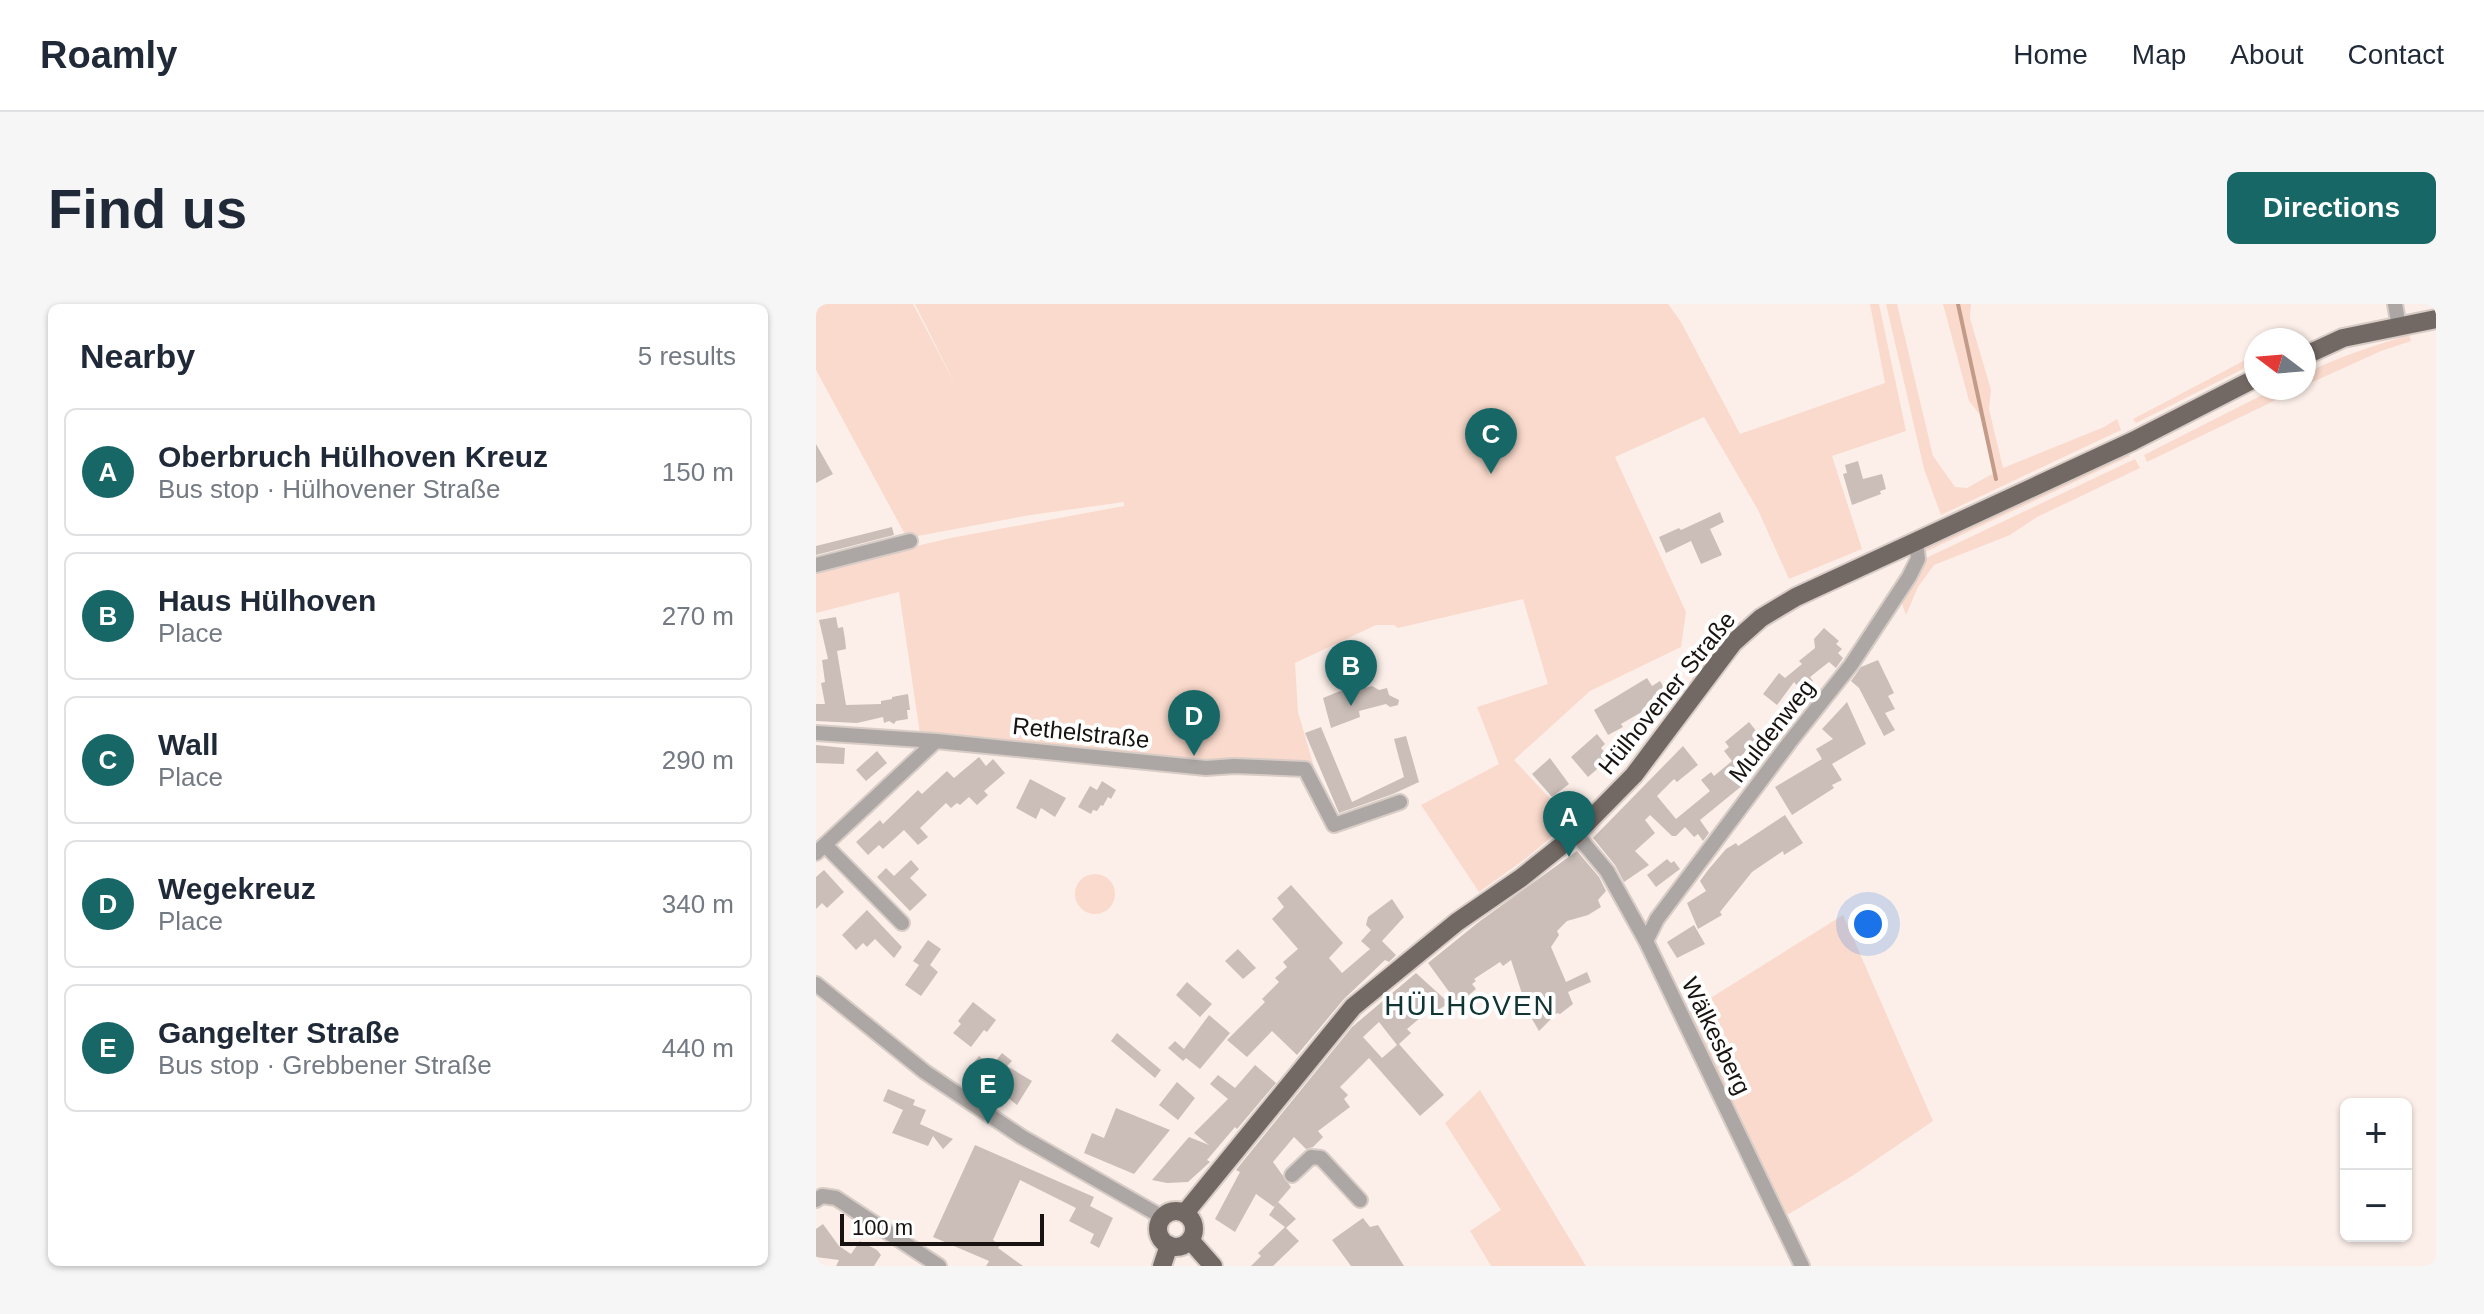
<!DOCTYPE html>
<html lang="en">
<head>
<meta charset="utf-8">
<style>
	body { margin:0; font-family:Arial,sans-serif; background:#f6f6f7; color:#1f2937 }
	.controls { position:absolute; right:24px; bottom:24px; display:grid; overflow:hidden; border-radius:12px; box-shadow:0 2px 6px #0004 }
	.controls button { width:72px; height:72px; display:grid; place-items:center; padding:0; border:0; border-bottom:2px solid #e0e1e3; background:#fff; color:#1f2937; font:40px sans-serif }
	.compass { position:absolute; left:1428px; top:24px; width:72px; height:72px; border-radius:50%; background:#fff; box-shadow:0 2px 6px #0004; rotate:286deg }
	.scale { position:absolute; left:24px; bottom:20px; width:204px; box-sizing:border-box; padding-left:8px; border:4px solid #181311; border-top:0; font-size:22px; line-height:28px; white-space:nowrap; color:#181311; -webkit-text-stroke:6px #fff; paint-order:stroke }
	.you { position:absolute; left:1052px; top:620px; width:28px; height:28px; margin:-20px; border:6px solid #fff; border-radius:50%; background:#1a73e8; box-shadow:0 0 0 12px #1a73e833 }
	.badge { display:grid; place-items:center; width:52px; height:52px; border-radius:50%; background:#186767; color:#fff; font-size:26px; font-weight:700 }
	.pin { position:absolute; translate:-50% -66px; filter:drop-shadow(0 2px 4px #0008) }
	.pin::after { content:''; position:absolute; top:42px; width:28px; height:24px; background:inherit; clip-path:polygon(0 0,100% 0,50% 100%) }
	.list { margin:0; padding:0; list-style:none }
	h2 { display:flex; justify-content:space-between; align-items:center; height:104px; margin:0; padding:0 32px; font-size:34px }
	h2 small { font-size:26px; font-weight:400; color:#747a83 }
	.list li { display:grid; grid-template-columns:52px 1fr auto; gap:24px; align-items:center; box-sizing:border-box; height:128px; margin:0 16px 16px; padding:0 16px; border:2px solid #e0e1e3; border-radius:12px }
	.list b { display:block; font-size:30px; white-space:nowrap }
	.list p { margin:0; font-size:26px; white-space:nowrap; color:#747a83 }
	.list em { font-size:26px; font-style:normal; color:#747a83 }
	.map { position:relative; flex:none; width:1620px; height:962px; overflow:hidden; border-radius:12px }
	header { display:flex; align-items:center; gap:48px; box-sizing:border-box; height:112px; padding:0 40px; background:#fff; border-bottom:2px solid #e0e1e3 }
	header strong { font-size:38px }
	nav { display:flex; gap:44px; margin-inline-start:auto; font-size:28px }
	.intro { display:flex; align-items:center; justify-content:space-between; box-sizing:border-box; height:192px; padding:0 48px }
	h1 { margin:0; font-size:56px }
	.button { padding:20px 36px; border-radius:12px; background:#186767; color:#fff; font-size:28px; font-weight:700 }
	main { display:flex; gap:48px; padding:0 48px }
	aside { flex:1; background:#fff; border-radius:12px; box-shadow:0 2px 6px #0004 }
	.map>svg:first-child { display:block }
</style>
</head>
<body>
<header>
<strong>Roamly</strong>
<nav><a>Home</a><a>Map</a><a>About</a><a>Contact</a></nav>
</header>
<div class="intro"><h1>Find us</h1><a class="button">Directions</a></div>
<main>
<aside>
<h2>Nearby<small>5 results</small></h2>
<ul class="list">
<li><span class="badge">A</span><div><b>Oberbruch Hülhoven Kreuz</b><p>Bus stop · Hülhovener Straße</p></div><em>150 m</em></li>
<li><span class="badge">B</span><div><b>Haus Hülhoven</b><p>Place</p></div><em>270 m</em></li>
<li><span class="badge">C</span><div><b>Wall</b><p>Place</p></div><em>290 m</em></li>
<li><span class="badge">D</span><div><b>Wegekreuz</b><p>Place</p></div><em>340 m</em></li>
<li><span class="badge">E</span><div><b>Gangelter Straße</b><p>Bus stop · Grebbener Straße</p></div><em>440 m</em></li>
</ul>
</aside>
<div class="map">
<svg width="1620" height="962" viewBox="0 0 1620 962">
	<rect width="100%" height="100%" fill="#fcefe9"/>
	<path fill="#fadacc" d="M0,0H97L141,84L99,0H852L865,18L924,130L1069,79L1054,0H1063L1090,127L1016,152L1046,245L973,275L942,206L888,113L799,153L870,308L865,343L774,387L698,456L755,517L709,555L663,588L605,501L683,460L661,403L732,380L707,295L582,324L578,321H560L479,359L482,408L498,463L415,459L393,462L104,430L83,288L0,309V265L135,234L308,202V198L208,212L91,234L0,66Z
		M1070,0H1081L1117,152L1139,183L1151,184L1178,169L1164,111L1153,97L1127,0H1155L1154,14L1175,86L1173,105L1187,164L1288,123L1301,115L1305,126L1125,211L1108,165Z
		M1593,31L1595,37L1565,47L1488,82V70C1522,53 1557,42 1593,31Z
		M1435,53L1439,59L1320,119L1317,115Z
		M1460,84H1485L1331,158L1328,151Z
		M1310,150L1314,152L1109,248L1112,242Z
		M1319,155L1324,164L1221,213L1194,231L1118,261L1102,283L1090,311L1085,297L1108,255Z
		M259 590a20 20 0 1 1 40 0a20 20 0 1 1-40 0Z
		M1027,611L1117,817L1036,872L973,910L965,908L869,710Z
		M664,786L770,962H675L654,927L685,906L629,819Z"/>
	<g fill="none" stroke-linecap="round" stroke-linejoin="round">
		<path stroke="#c39b89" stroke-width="4" d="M1142,0L1180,175"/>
	</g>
	<path fill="#cbbeb9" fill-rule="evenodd" d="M0,140L17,170L0,179Z
		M1042,157L1047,175L1066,170L1070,185L1064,187L1065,190L1036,201L1027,170L1031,169L1029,161Z
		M904,208L908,218L894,225L906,251L885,260L875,237L850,249L843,233L863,224L865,226Z
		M76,223L78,231L0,251V242Z
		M20,313L22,324L27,323L29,335L30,345L21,347L30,401L65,400V397L76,395V393L92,390L94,406H91L92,415L80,417L78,420L73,417L68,419L67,413L41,419L0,417V400H9L5,379L9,378L6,356L12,355L3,316Z
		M1008,324L1023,337L1020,340L1026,345L1022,349L1027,354L1020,364L1013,358L994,373L997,377L985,386L978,378L961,401L947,390L963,369L969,374L986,360L983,357L999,344L998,335Z
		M1062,356L1078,389L1072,392L1079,405L1069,409L1079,426L1068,432L1043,384L1035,377L1045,363Z
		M831,374L836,382L844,377L853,392L805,420L807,423L792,431L778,406Z
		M556,382L563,386L571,384L573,391L583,396L582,401L574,403L570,400L543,407L544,413L515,424L507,394L529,385L537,387Z
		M1031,398L1050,440L1016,460L1026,476L1016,481L1018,484L976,511L959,483L1006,455L1000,445L1017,435L1006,425Z
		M933,418L946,434L918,458L933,476L884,516L893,529L887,537L882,530L878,533L869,523L860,532H856L834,511L829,516L839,529L819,547L833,561L808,578L799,561L777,534L867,442L882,461L861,478L858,475L841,492L860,515L894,487L885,476L895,468L898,472L916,457L908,447L913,443L909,438Z
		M505,423L536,498L588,473L578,435L590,432L603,478L577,490L523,509L489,429Z
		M781,430L789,440L785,444L794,454L772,473L755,453Z
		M0,441L29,444L28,460L0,459Z
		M61,447L71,459L50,477L40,466Z
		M163,453L170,462L177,455L189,469L168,487L172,491L161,501L153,493L144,501L141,499L135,504L130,499L104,524L112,533L102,541L88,526L67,545L63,541L52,551L40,538L64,516L67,520L102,486L106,490L131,467L138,474Z
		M734,454L753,480L736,493L716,470Z
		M214,475L250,494L239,513L225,504L220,515L200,504Z
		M286,477L300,486L295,495L292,493L287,502L285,501L281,507L277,506L275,510L262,503L274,482L281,486Z
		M969,511L987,539L968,551L967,547L936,568L904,608L906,611L882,625L871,599L890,587L884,577L892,566L910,545L920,539L922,542Z
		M761,547L783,573L790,587L782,596L785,603L772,611L751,617L741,627L743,631L735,643L750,678L771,668L775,678L752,688L757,700L744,710L741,709L723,727L712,708L695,656L687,662L684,658L658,675L660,677L656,680L660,685L642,700L612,659L664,617Z
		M851,555L855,559L858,557L864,565L840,583L831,571Z
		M95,556L103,565L94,574L111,591L94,607L61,573L70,564L78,572Z
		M8,566L28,588L11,604L6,599L0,605V573Z
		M475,581L527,639L513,654L526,669L554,645L545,637L555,626L550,621L552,613L576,595L588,613L566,637L580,651L573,658L569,656L528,695L481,751L456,727L431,753L411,736L449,698L446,695L463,678L459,674L471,663L467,658L482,645L456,615L468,603L461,594Z
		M51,606L86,643L78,654L59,635L51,643L47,639L40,646L26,631Z
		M878,621L889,640L861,654L851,638Z
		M112,636L125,645L114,661L122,668L105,692L89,681L103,661L97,657Z
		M422,645L440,664L427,675L409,657Z
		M600,669L633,699L614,711L611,708L591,725L595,729L583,740L628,791L604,812L553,754L524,783L532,791L528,795L534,803L502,827L507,833L497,843L490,845L478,833L457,858L475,883L458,903L440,890L419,928L399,915L424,868L420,866L536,723ZM563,718L581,741L566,754L547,733Z
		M371,678L396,700L384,713L360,691Z
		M157,698L180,716L171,728L168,726L155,743L137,729L145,720L142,717Z
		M393,711L414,729L384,765L370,754L367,757L352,744L359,737L368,745Z
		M301,729L345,766L339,774L295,737Z
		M186,749L196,757L191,762L216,777L201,801L154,763L163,752L176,762Z
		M439,761L460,779L421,825L419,823L391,856L394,858L372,878L351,879L336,876L373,833L393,841L378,829L412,795L394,780L402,771L419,784Z
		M361,778L379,794L362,816L343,801Z
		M72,785L99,796L97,801L110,806L104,820L137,835L127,845L117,832L112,842L76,829L87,806L67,797Z
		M300,804L354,826L318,870L268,849L276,829L288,834Z
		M159,841L278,893L274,902L297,914L283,944L274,939L278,930L253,917L260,904L204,876L177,936L184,941L182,944L207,962H170L173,957L117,933Z
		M462,898L480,915L470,924L483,937L457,962H435L445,952L442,949L469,923L453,911Z
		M547,914L554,923L562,921L588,962H535L516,936Z
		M7,920L23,942L35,950L44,937L61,946L65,951L58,962H20L23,956L0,953V925Z"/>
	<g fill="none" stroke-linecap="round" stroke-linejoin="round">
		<defs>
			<path id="minor" d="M1579,0L1583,23
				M0,261L94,237
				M0,429L120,437L390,464L418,462L489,465L518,521L584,498
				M760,530L791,567L830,637L986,962
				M9,541L86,619
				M0,549L120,437
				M830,637L841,615L973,439L1035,361L1093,273L1102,255L1100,238
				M0,680L109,768L206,833L346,913
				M476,871L495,853L505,854L544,896
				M0,896L6,892L20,894L123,962"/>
			<path id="major" d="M1488,52L1527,34L1620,15
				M342 925a18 18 0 1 1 36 0a18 18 0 1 1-36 0Z
				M369,909L537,703L641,618L705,574L760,530L818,471L917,339L945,314L980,293L1317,137L1440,74
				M374,936L397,962
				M346,962L353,941"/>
		</defs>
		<use href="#minor" stroke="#d8ccc6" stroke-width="18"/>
		<use href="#major" stroke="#d8ccc6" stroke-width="22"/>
		<use href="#minor" stroke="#aca7a4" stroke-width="14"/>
		<use href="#major" stroke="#736964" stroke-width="18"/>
	</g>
	<g text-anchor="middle" stroke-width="8" stroke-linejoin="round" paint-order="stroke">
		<g font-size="24" fill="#181311" stroke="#fff">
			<text transform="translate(851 389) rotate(-51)" y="8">Hülhovener Straße</text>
			<text transform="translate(956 427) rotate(-52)" y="8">Muldenweg</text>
			<text transform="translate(265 429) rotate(6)" y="8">Rethelstraße</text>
			<text transform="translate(900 732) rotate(64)" y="8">Wälkesberg</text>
		</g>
		<g font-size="28" letter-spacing="2" fill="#113434" stroke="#fff">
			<text x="654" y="711">HÜLHOVEN</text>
		</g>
	</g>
</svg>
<div class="controls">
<button>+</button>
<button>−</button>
</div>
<svg class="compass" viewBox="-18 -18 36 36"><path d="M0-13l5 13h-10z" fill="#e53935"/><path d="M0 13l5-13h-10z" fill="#747a83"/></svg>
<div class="scale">100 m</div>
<div class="you"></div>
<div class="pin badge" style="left:753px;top:553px">A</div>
<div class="pin badge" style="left:535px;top:402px">B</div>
<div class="pin badge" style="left:675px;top:170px">C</div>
<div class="pin badge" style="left:378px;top:452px">D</div>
<div class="pin badge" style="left:172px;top:820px">E</div>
</div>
</main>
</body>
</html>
